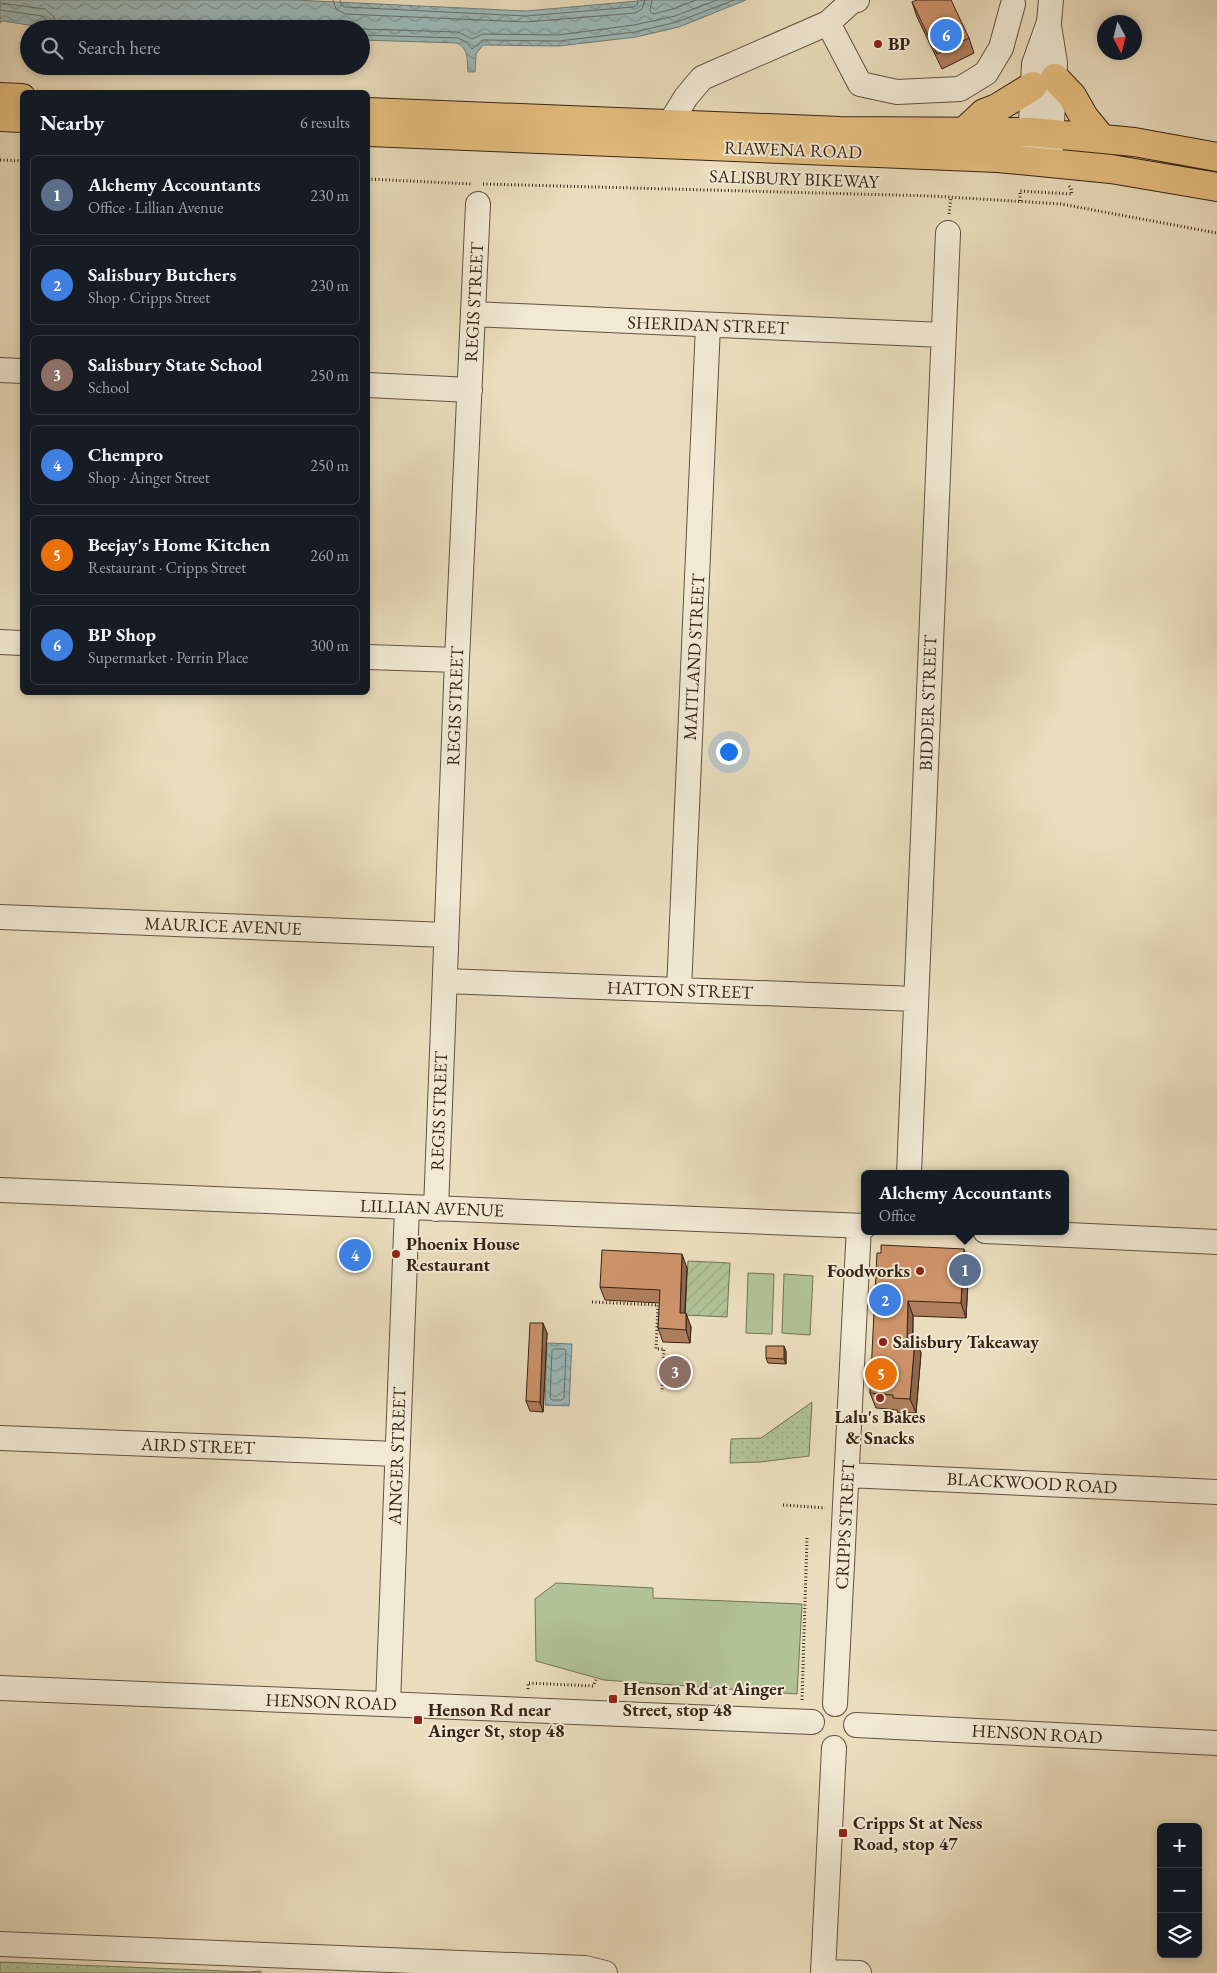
<!DOCTYPE html>
<html lang="en">
<head>
<meta charset="utf-8">
<style>
	body { margin:0; font-family:"EB Garamond",serif; background:#20242c; color:#f1f3f6 }
	.controls { position:absolute; right:15px; bottom:15px; display:grid; overflow:hidden; border-radius:8px; box-shadow:0 2px 8px #0003 }
	.controls button { width:45px; height:45px; display:grid; place-items:center; padding:0; border:0; border-bottom:1px solid #363941; background:#171b24; color:#f1f3f6; font:25px sans-serif }
	.compass { position:absolute; left:1097px; top:15px; width:45px; height:45px; border-radius:50%; background:#171b24; box-shadow:0 2px 8px #0003; rotate:173deg }
	.you { position:absolute; left:728px; top:751px; width:18px; height:18px; margin:-12px; border:4px solid #fff; border-radius:50%; background:#1a73e8; box-shadow:0 0 0 8px #1a73e833 }
	.badge { display:grid; place-items:center; width:32px; height:32px; border-radius:50%; background:#1a73e8; color:#fff; font-size:16px; font-weight:700 }
	.pin { position:absolute; translate:-50% -50%; border:2px solid #fff; box-shadow:0 1px 5px #0006 }
	.popup { position:absolute; left:861px; top:1170px; width:208px; height:65px; box-sizing:border-box; display:grid; place-content:center; border-radius:8px; background:#171b24; filter:drop-shadow(0 1px 4px #0005); font-size:16px; white-space:nowrap; color:#9ea1a6 }
	.popup b { font-size:19px; color:#f1f3f6 }
	.popup::after { content:''; position:absolute; left:50%; top:100%; margin-left:-10px; border:10px solid transparent; border-top-color:#171b24 }
	.list { margin:0; padding:0; list-style:none }
	h2 { display:flex; justify-content:space-between; align-items:center; height:65px; margin:0; padding:0 20px; font-size:21px }
	h2 small { font-size:16px; font-weight:400; color:#9ea1a6 }
	.list li { display:grid; grid-template-columns:32px 1fr auto; gap:15px; align-items:center; box-sizing:border-box; height:80px; margin:0 10px 10px; padding:0 10px; border:1px solid #363941; border-radius:8px }
	.list b { display:block; font-size:19px; white-space:nowrap }
	.list p { margin:0; font-size:16px; white-space:nowrap; color:#9ea1a6 }
	.list em { font-size:16px; font-style:normal; color:#9ea1a6 }
	.icon { flex:none; width:28px; height:28px; fill:none; stroke:currentColor; stroke-width:2; stroke-linecap:round; stroke-linejoin:round }
	.map { position:relative; flex:none; width:1217px; height:1973px; overflow:hidden }
	.search { position:absolute; background:#171b24; box-shadow:0 2px 8px #0003; left:20px; top:20px; width:350px; height:55px; display:flex; align-items:center; gap:12px; box-sizing:border-box; padding:0 18px; border-radius:28px; color:#9ea1a6; font-size:19px }
	.panel { position:absolute; background:#171b24; box-shadow:0 2px 8px #0003; left:20px; top:90px; width:350px; height:605px; border-radius:8px }
	.map>svg:first-child { display:block }
</style>
</head>
<body>
<div class="map">
<svg width="1217" height="1973" viewBox="0 0 1217 1973">
	<defs>
		<pattern id="park-dots" width="8" height="8" patternUnits="userSpaceOnUse" patternTransform="scale(1.25)"><rect width="8" height="8" fill="#b0c296"/><path d="M2 2h.1M6 6h.1" fill="none" stroke="#98a681" stroke-width="1.8" stroke-linecap="round"/></pattern>
		<pattern id="garden-furrows" width="10" height="10" patternUnits="userSpaceOnUse" patternTransform="scale(1.25)"><rect width="10" height="10" fill="#b0c296"/><path d="M-1 1l2-2M0 10L10 0M9 11l2-2" fill="none" stroke="#98a681"/></pattern>
		<pattern id="water-waves" width="16" height="10" patternUnits="userSpaceOnUse" patternTransform="scale(1.25)"><rect width="16" height="10" fill="#9bbabb"/><path d="M0 5q4-4 8 0t8 0" fill="none" stroke="#7f9797"/></pattern>
	</defs>
	<rect width="100%" height="100%" fill="#eaddbd"/>
	<filter id="stains"><feTurbulence type="fractalNoise" baseFrequency=".004" numOctaves="4"/><feColorMatrix values="0 0 0 0 .2 0 0 0 0 .09 0 0 0 0 .02 0 0 0 .5 -.17"/></filter>
	<radialGradient id="worn" r=".72"><stop offset=".6" stop-color="#630" stop-opacity="0"/><stop offset="1" stop-color="#630" stop-opacity=".3"/></radialGradient>
	<path fill="#b0c296" stroke="#737256" d="M748,1273L774,1274L772,1334L746,1333Z
		M784,1274L813,1276L810,1335L782,1333Z
		M556,1583L653,1588V1598L802,1604L797,1694L604,1680L536,1661L535,1599Z"/>
	<path fill="url(#park-dots)" stroke="#737256" d="M812,1402L809,1456L760,1462L730,1463L731,1439L761,1438Z
		M0,1962L249,1972L261,1971V1973H0Z"/>
	<path fill="url(#garden-furrows)" stroke="#737256" d="M688,1261L730,1263L727,1317L685,1315Z"/>
	<path fill="url(#water-waves)" stroke="#737e79" d="M0,0H294L526,11L649,0H746L679,27L636,37L559,46L483,45L476,54L475,72H468C467,60 469,49 457,43L361,40V29H53L3,21L0,23Z
		M547,1343L572,1344L569,1406L545,1405Z"/>
	<g fill="none" stroke-linecap="round" stroke-linejoin="round">
		<path stroke="#686e68" stroke-width="1" d="M333,0L336,9L345,14L526,22L635,13L642,9L645,0
			M340,0L341,5L345,7L526,16L633,7L637,5L638,0
			M652,0L650,11L653,14L673,9L696,0
			M0,3L45,9L54,17L57,29
			M0,10L42,16L48,21L49,29
			M361,29L458,32L472,39L483,34L558,35L634,25L675,16L717,0
			M361,35L458,38L466,42L472,49L483,40L559,41L635,32L677,22L734,0
			M554,1349H564L566,1351L564,1398L562,1400H552L550,1398L552,1351Z"/>
		<defs>
			<path id="minor" d="M828,23L860,84L897,92L960,89L986,73L1001,48L1013,4
				M1049,26L1055,63L1050,163
				M670,123L686,97L702,78L828,23L852,1L857,0
				M1029,161L1034,64L1049,22L1051,0
				M473,314L943,335
				M0,370L22,371
				M368,385L470,390
				M0,642L22,643
				M368,657L457,660
				M0,917L446,935
				M445,981L916,999
				M679,990L708,325
				M909,1174L948,233
				M0,1190L865,1226
				M436,1209L457,660L478,204
				M985,1231L1217,1242
				M0,1438L396,1454
				M847,1475L1217,1492
				M0,1688L812,1722
				M388,1704L407,1207
				M835,1704L859,1226
				M856,1725L1217,1743
				M0,1944L585,1968L605,1973
				M823,1972L859,1973
				M823,1973L834,1748"/>
			<path id="highway" d="M1055,78L1072,96L1084,117L1102,139
				M0,97L22,98
				M368,112L840,131L1031,132L1134,142L1217,157
				M0,117L22,118
				M966,130L984,113L997,108L1033,86
				M368,132L998,158L1111,169L1217,187"/>
		</defs>
		<use href="#minor" stroke="#635240" stroke-width="26"/>
		<use href="#highway" stroke="#362316" stroke-width="30"/>
		<path stroke="#362316" stroke-width="3" stroke-dasharray="1 2.5" stroke-linecap="butt" d="M0,160L22,161
			M368,179L472,184
			M483,184L932,196L1061,204L1217,233
			M1020,201V191L1072,194L1071,188L1069,186
			M949,214L951,197
			M592,1302L658,1305L656,1349H664L662,1392
			M783,1505L825,1508
			M528,1689V1683L593,1686L597,1678
			M802,1700L807,1538"/>
		<use href="#minor" stroke="#f1e9d4" stroke-width="24"/>
		<use href="#highway" stroke="#e5be7e" stroke-width="28"/>
	</g>
	<path fill="#b07e5c" stroke="#362316" d="M912,2L969,38L974,53L942,69L917,17Z
		M881,1253L969,1263L966,1318L913,1316V1338L915,1339L921,1353L916,1413H898L897,1410L876,1408L870,1393Z
		M687,1268L685,1313L691,1327L690,1343L663,1342L658,1328L660,1303L605,1300L600,1287Z
		M547,1333L543,1412L530,1411L526,1401Z
		M786,1351V1364L768,1363L766,1358Z"/>
	<path fill="#90674b" stroke="#362316" d="M964,1249L969,1263L966,1318L961,1303Z
		M682,1254L687,1268L684,1327L680,1313Z
		M908,1301L913,1316L912,1353L907,1338Z
		M686,1313L691,1327L690,1343L686,1330Z
		M543,1323L547,1333L543,1412L540,1402Z
		M915,1339L921,1353L916,1413L910,1399Z
		M784,1346L786,1351V1364L784,1359Z"/>
	<path fill="#cd936b" stroke="#362316" d="M917,0H951L969,38L937,54L912,2Z
		M881,1245L964,1249L961,1303L908,1301L907,1338L915,1339L910,1399L893,1398V1395L870,1393L877,1253H881Z
		M602,1250L682,1254L680,1313H686V1330L658,1328L660,1290L600,1287Z
		M530,1323H543L540,1402L526,1401Z
		M766,1346H784V1359L766,1358Z"/>
	<g fill="#8f2418" stroke="#f1e9d4" stroke-width="2">
		<circle cx="878" cy="44" r="5"/>
		<circle cx="396" cy="1254" r="5"/>
		<circle cx="920" cy="1271" r="5"/>
		<circle cx="883" cy="1342" r="5"/>
		<circle cx="880" cy="1398" r="5"/>
		<rect x="608" y="1694" width="10" height="10" rx="2.5"/>
		<rect x="413" y="1715" width="10" height="10" rx="2.5"/>
		<rect x="838" y="1828" width="10" height="10" rx="2.5"/>
	</g>
	<g text-anchor="middle" stroke-width="4" stroke-linejoin="round" paint-order="stroke">
		<g font-size="18" font-weight="bold" fill="#362316" stroke="#f1e9d4" text-anchor="start">
			<text x="888" y="50">BP</text>
			<text x="406" y="1250">Phoenix House<tspan x="406" dy="21">Restaurant</tspan></text>
			<text x="910" y="1277" text-anchor="end">Foodworks</text>
			<text x="893" y="1348">Salisbury Takeaway</text>
			<text x="880" y="1423" text-anchor="middle">Lalu's Bakes<tspan x="880" dy="21">&amp; Snacks</tspan></text>
			<text x="623" y="1695">Henson Rd at Ainger<tspan x="623" dy="21">Street, stop 48</tspan></text>
			<text x="428" y="1716">Henson Rd near<tspan x="428" dy="21">Ainger St, stop 48</tspan></text>
			<text x="853" y="1829">Cripps St at Ness<tspan x="853" dy="21">Road, stop 47</tspan></text>
		</g>
		<g font-size="18" fill="#362316" stroke="#f1e9d4">
			<text transform="translate(793 150) rotate(2)" y="6">RIAWENA ROAD</text>
			<text transform="translate(794 179) rotate(2)" y="6">SALISBURY BIKEWAY</text>
			<text transform="translate(474 302) rotate(-87)" y="6">REGIS STREET</text>
			<text transform="translate(708 325) rotate(2)" y="6">SHERIDAN STREET</text>
			<text transform="translate(694 657) rotate(-87)" y="6">MAITLAND STREET</text>
			<text transform="translate(928 703) rotate(-88)" y="6">BIDDER STREET</text>
			<text transform="translate(455 706) rotate(-88)" y="6">REGIS STREET</text>
			<text transform="translate(223 926) rotate(2)" y="6">MAURICE AVENUE</text>
			<text transform="translate(680 990) rotate(2)" y="6">HATTON STREET</text>
			<text transform="translate(439 1111) rotate(-88)" y="6">REGIS STREET</text>
			<text transform="translate(432 1208) rotate(2)" y="6">LILLIAN AVENUE</text>
			<text transform="translate(198 1446) rotate(2)" y="6">AIRD STREET</text>
			<text transform="translate(397 1456) rotate(-88)" y="6">AINGER STREET</text>
			<text transform="translate(1032 1483) rotate(3)" y="6">BLACKWOOD ROAD</text>
			<text transform="translate(845 1525) rotate(-87)" y="6">CRIPPS STREET</text>
			<text transform="translate(331 1702) rotate(2)" y="6">HENSON ROAD</text>
			<text transform="translate(1037 1734) rotate(3)" y="6">HENSON ROAD</text>
		</g>
	</g>
	<rect width="100%" height="100%" filter="url(#stains)"/>
	<rect width="100%" height="100%" fill="url(#worn)"/>
</svg>
<div class="controls">
<button>+</button>
<button>−</button>
<button><svg class="icon" aria-label="layers" viewBox="0 0 24 24"><path d="M12 4l9 5-9 5-9-5zM3 14l9 5 9-5"/></svg></button>
</div>
<svg class="compass" viewBox="-18 -18 36 36"><path d="M0-13l5 13h-10z" fill="#e53935"/><path d="M0 13l5-13h-10z" fill="#9ea1a6"/></svg>
<div class="you"></div>
<div class="pin badge" style="left:965px;top:1270px;background:#5c6f8a">1</div>
<div class="popup"><b>Alchemy Accountants</b>Office</div>
<div class="pin badge" style="left:885px;top:1300px;background:#3f7fe0">2</div>
<div class="pin badge" style="left:675px;top:1372px;background:#8d6e63">3</div>
<div class="pin badge" style="left:355px;top:1255px;background:#3f7fe0">4</div>
<div class="pin badge" style="left:881px;top:1374px;background:#e8710a">5</div>
<div class="pin badge" style="left:946px;top:35px;background:#3f7fe0">6</div>
<div class="search"><svg class="icon" aria-label="search" viewBox="0 0 24 24"><circle cx="10" cy="10" r="6"/><path d="M15 15l6 6"/></svg>Search here</div>
<section class="panel">
<h2>Nearby<small>6 results</small></h2>
<ul class="list">
<li><span class="badge" style="background:#5c6f8a">1</span><div><b>Alchemy Accountants</b><p>Office · Lillian Avenue</p></div><em>230 m</em></li>
<li><span class="badge" style="background:#3f7fe0">2</span><div><b>Salisbury Butchers</b><p>Shop · Cripps Street</p></div><em>230 m</em></li>
<li><span class="badge" style="background:#8d6e63">3</span><div><b>Salisbury State School</b><p>School</p></div><em>250 m</em></li>
<li><span class="badge" style="background:#3f7fe0">4</span><div><b>Chempro</b><p>Shop · Ainger Street</p></div><em>250 m</em></li>
<li><span class="badge" style="background:#e8710a">5</span><div><b>Beejay's Home Kitchen</b><p>Restaurant · Cripps Street</p></div><em>260 m</em></li>
<li><span class="badge" style="background:#3f7fe0">6</span><div><b>BP Shop</b><p>Supermarket · Perrin Place</p></div><em>300 m</em></li>
</ul>
</section>
</div>
</body>
</html>
